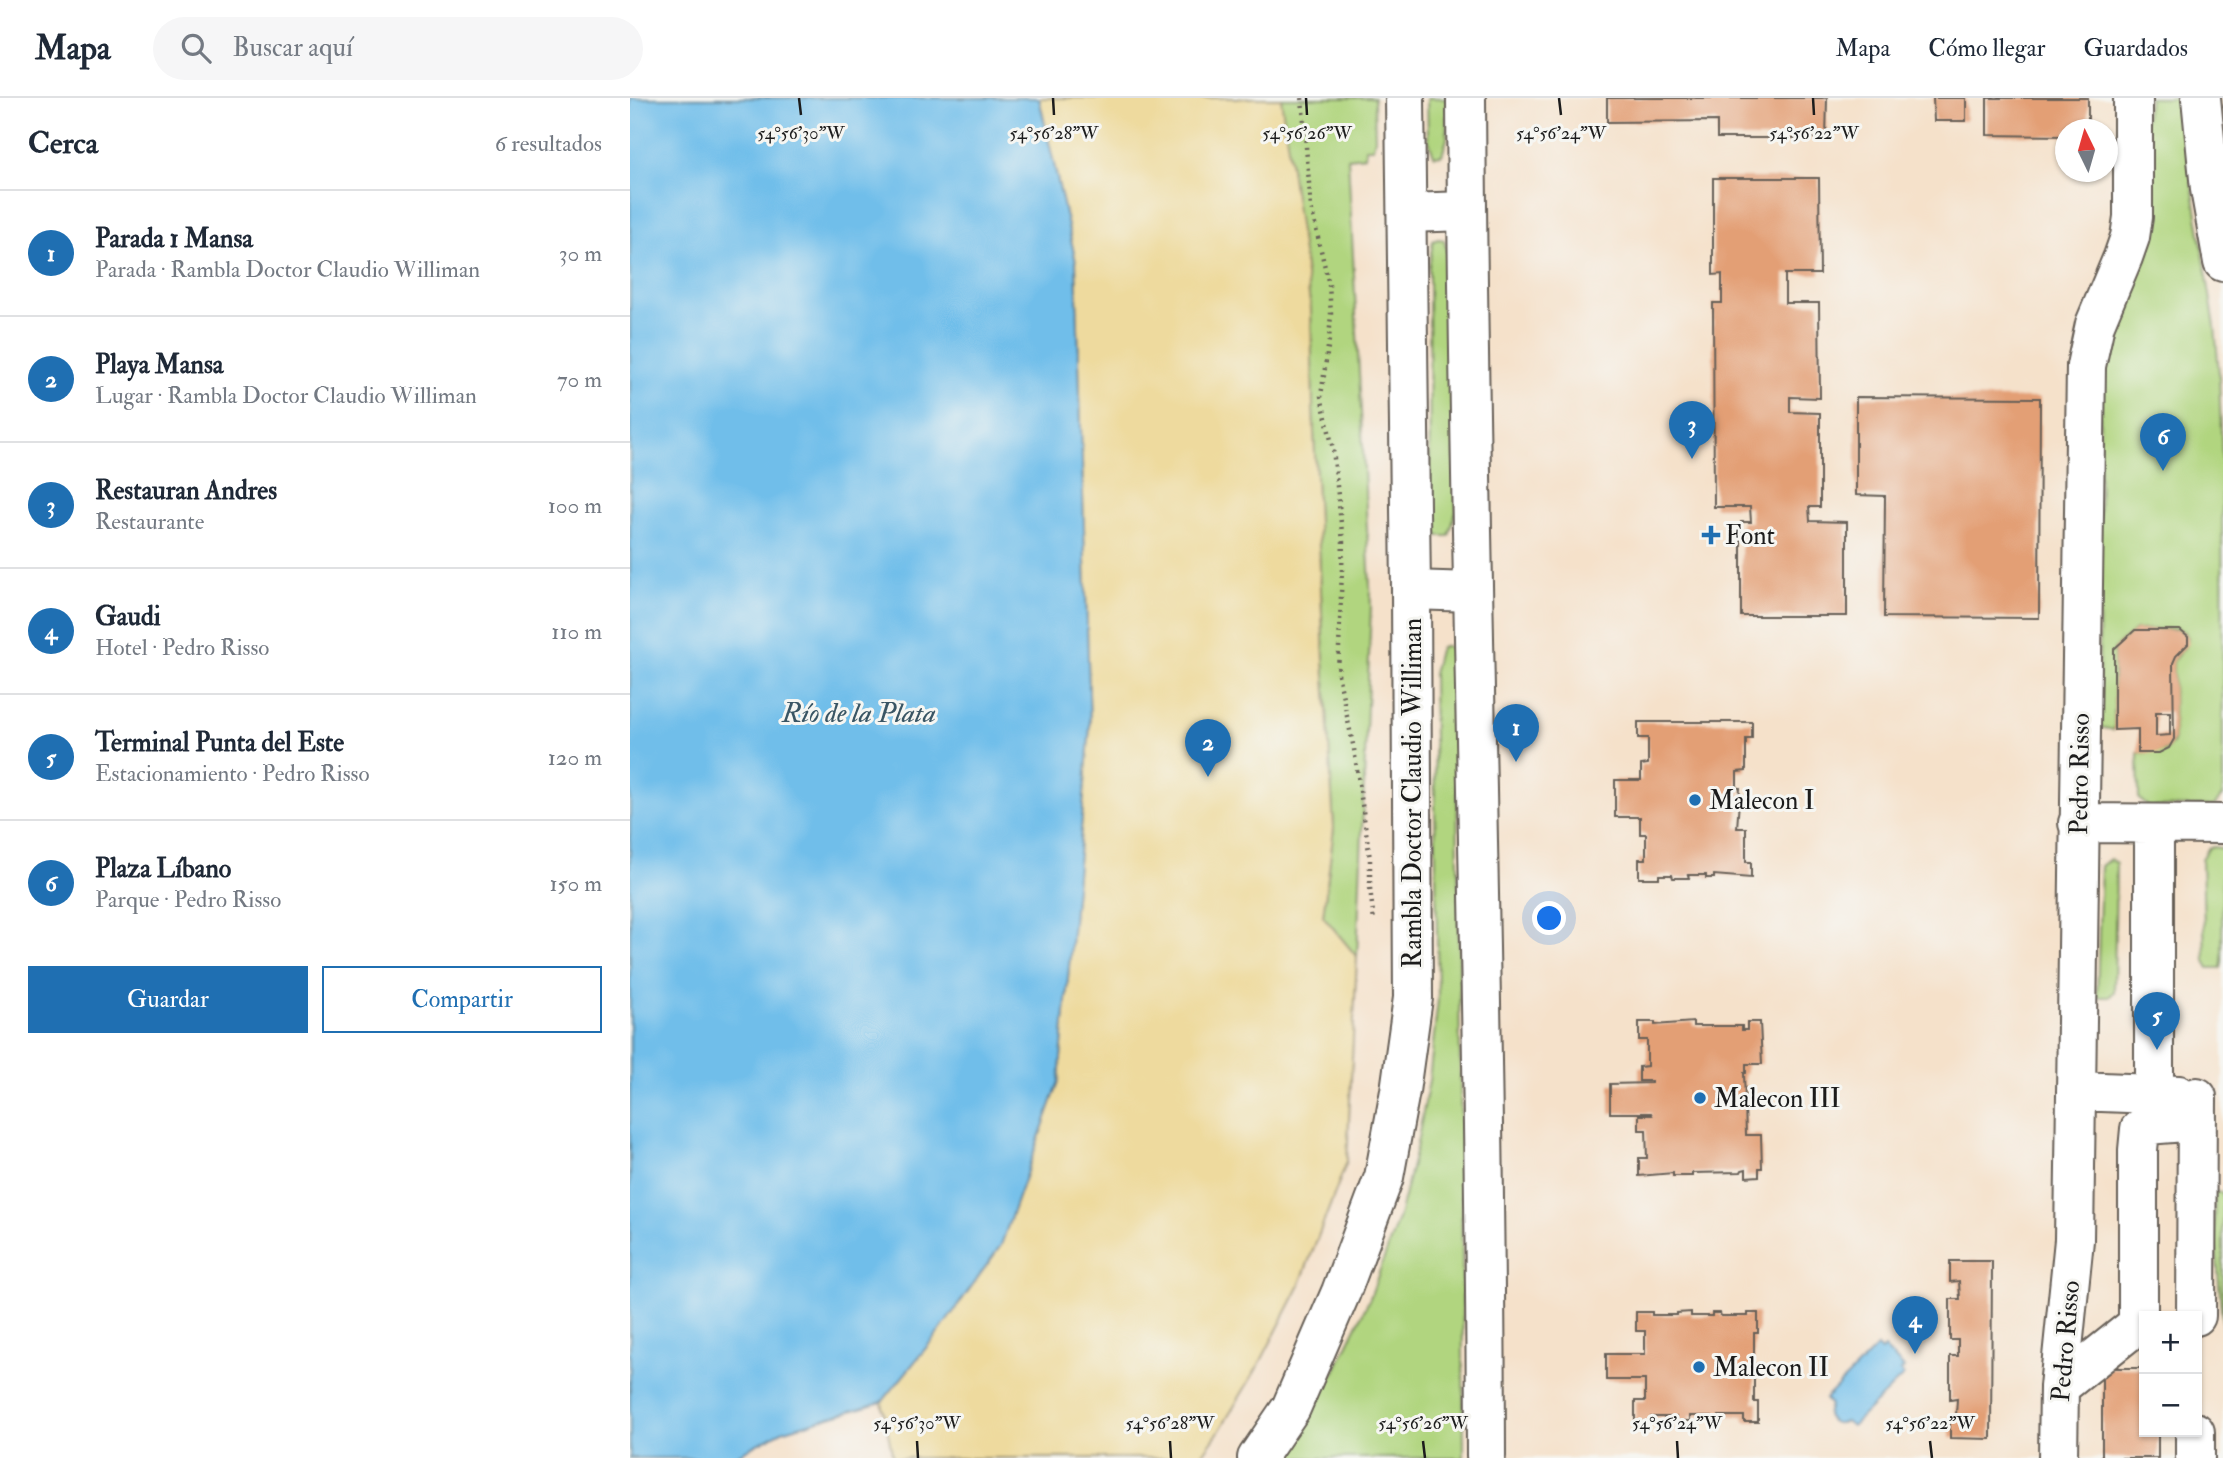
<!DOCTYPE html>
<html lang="es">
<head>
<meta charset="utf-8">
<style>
	body { margin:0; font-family:"IM FELL Double Pica",serif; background:#f6f6f7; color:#1f2937 }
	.controls { position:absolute; right:21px; bottom:21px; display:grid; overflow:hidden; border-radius:0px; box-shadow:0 2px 5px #0004 }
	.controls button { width:63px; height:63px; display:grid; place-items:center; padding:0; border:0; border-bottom:2px solid #e0e1e3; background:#fff; color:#1f2937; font:35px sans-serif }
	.compass { position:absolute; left:1425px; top:21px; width:63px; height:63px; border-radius:50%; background:#fff; box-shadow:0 2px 5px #0004; rotate:355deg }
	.you { position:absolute; left:920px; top:821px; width:24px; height:24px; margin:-18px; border:5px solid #fff; border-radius:50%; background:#1a73e8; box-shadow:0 0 0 10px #1a73e833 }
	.badge { display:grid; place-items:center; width:46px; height:46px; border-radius:50%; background:#1f6fb2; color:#fff; font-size:23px; font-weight:700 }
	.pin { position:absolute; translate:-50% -58px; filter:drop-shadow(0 2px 4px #0008) }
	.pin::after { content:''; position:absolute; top:37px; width:24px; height:21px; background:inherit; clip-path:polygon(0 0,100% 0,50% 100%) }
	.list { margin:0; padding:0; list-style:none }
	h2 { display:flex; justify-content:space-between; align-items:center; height:91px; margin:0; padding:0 28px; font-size:30px }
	h2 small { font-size:23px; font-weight:400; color:#747a83 }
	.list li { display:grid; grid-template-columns:46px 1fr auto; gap:21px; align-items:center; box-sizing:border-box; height:126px; padding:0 28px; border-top:2px solid #e0e1e3 }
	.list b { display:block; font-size:26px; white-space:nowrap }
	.list p { margin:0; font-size:23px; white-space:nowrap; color:#747a83 }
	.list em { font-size:23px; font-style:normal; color:#747a83 }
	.actions { display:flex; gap:14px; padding:21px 28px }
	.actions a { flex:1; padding:16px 0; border:2px solid #1f6fb2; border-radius:0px; text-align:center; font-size:24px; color:#1f6fb2 }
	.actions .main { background:#1f6fb2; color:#fff }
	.icon { flex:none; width:38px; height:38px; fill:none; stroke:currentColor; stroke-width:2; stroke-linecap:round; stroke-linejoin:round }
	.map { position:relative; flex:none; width:1593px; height:1360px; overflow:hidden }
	header { display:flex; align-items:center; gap:42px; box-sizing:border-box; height:98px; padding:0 35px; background:#fff; border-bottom:2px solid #e0e1e3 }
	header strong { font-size:33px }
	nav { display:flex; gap:38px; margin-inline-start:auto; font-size:24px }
	.search { width:490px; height:63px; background:#f6f6f7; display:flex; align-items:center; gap:18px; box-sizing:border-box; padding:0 24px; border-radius:38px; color:#747a83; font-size:26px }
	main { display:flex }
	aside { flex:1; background:#fff }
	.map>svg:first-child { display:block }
</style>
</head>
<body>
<header>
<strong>Mapa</strong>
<div class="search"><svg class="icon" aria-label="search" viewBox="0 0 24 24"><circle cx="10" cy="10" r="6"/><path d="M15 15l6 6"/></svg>Buscar aquí</div>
<nav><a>Mapa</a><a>Cómo llegar</a><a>Guardados</a></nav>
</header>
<main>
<aside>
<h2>Cerca<small>6 resultados</small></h2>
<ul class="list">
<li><span class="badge">1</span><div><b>Parada 1 Mansa</b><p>Parada · Rambla Doctor Claudio Williman</p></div><em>30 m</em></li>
<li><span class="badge">2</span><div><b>Playa Mansa</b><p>Lugar · Rambla Doctor Claudio Williman</p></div><em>70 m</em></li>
<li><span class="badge">3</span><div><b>Restauran Andres</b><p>Restaurante</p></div><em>100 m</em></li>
<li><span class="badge">4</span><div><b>Gaudi</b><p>Hotel · Pedro Risso</p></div><em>110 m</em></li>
<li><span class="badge">5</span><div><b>Terminal Punta del Este</b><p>Estacionamiento · Pedro Risso</p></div><em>120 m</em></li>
<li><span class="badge">6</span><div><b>Plaza Líbano</b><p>Parque · Pedro Risso</p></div><em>150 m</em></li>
</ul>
<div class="actions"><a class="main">Guardar</a><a>Compartir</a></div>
</aside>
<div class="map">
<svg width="1593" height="1360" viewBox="0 0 1593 1360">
	<rect width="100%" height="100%" fill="#f6f6f2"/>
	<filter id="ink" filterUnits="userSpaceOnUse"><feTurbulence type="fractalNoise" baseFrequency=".0143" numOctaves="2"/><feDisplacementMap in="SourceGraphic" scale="14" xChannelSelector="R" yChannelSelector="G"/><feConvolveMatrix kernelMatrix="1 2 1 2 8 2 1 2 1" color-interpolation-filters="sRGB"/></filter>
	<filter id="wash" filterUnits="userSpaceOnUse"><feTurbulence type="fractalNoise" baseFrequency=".00686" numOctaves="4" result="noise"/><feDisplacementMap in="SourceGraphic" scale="28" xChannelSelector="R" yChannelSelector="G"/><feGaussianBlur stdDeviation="1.57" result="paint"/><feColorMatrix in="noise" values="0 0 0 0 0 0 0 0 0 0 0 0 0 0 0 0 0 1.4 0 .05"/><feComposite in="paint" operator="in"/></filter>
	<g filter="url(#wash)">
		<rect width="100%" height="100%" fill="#f5e1ca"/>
		<path fill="#b1d57f" stroke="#66784e" stroke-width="2" d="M649,0H744L745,42L743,50H736L735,58L718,60L741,508L727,859L693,818L704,730L694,562L683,311L681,212Z
			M797,0H816L817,41L812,57L804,58L798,40Z
			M1519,0H1548L1585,228L1589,276L1592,365L1593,690L1592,698L1584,708L1519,709L1509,701L1508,655L1535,653L1542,646L1544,641L1543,565C1546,555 1558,551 1558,539L1553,533L1547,531L1505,532L1484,551V632L1469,629L1470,268Z
			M808,141L814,142L820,166L826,413L819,438H808L800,412L799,169L803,143Z
			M813,548H817L821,551L826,576L834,1360H654L704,1275L740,1200L769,1118L786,1051L799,983L808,901L803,576L809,552Z
			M1583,749L1591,750L1593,753L1592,864L1591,870H1579L1575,863L1572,761L1578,751Z
			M1480,761L1486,765L1484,894L1479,899H1467L1471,768Z
			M1585,1094L1593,1095V1235L1584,1123Z"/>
		<path fill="#eeda9e" stroke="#857b5d" stroke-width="2" d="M409,0H651L681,212L683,311L694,562L704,730L693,818L727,859L717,1063L668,1191L630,1265L590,1332L570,1360H263L252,1304L309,1234L371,1147L429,983L460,628L446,164Z"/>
		<path fill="#6fbeea" stroke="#466d83" stroke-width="2" d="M0,0H409L446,164L460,628L429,983L371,1147L309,1234L252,1304L152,1333L101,1360H0Z
			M1247,1249L1251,1253L1254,1250L1274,1270L1270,1273L1274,1277L1222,1328L1216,1323C1207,1327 1201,1326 1197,1317L1200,1307L1195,1301Z"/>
		<g id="blocks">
			<path fill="#e39f74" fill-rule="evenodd" d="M977,0H1197L1196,40H1087V23L977,24Z
				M1303,0H1336V23H1304Z
				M1357,0H1458V32H1436V38L1357,37Z
				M1083,80H1189L1190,176H1155V205H1189L1190,300L1160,299V314L1190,315V409H1179L1180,423L1217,424V518H1111V424H1121L1120,409H1084L1083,205H1092V176L1083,177Z
				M1226,299L1410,300L1409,520L1254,519L1255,398L1226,397Z
				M1505,532H1550L1558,539V546L1546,558L1543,565L1544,641L1539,650L1529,655H1508V631L1484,632V551ZM1526,614H1540V637L1526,638Z
				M1008,624H1122V641H1116V673L1107,674V690H1110L1107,730H1116V764H1121V780L1084,777V780H1076V777H1058L1059,780H1043L1042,777H1029V780H1009V761H1016V736H1010V719H985V682H1011V667L1018,666V640H1008Z
				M1009,924H1025V927L1063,924V928H1112V932H1117V924H1130L1132,966H1116V975H1114L1116,1037H1131L1132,1070H1129V1078L1116,1079V1071L1112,1072L1111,1074L1062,1075V1078H1043V1075L1009,1078V1060H1017L1016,1032H1009V1017H1022L1021,1015H980V986L1021,985V983H1009V969L1017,968V942H1009Z
				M1320,1163H1362L1361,1341L1320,1340V1318H1326L1327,1301L1320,1302V1258H1328V1242H1320V1201H1330L1329,1183L1320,1184Z
				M1006,1214H1022V1217H1047V1215L1061,1214V1218H1082V1215H1090L1091,1218H1118V1215H1128V1235H1124V1304H1128V1324H1114V1318H1089V1322H1082V1318H1060V1323H1046V1319H1021V1323L1005,1324V1303H1015V1282H976V1256H1015V1233H1006Z
				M1477,1270H1514V1334H1528V1360H1472V1275Z"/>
		</g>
	</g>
	<g filter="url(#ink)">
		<use href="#blocks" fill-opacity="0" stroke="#686159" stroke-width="2"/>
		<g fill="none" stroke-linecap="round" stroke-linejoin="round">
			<defs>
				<path id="minor" d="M777,115L837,113
					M781,492L843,494
					M1448,725L1593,726
					M1524,726V997
					M1446,993L1549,997
					M1566,1218L1567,999
					M1429,1289L1503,1230L1508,1223V1052L1510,1031L1517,1027L1567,1023
					M1428,1360L1429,1289L1444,1142L1456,268L1465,226L1493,159L1500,139L1503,119V0
					M1565,1360V1334"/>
				<path id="major" d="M836,0C839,453 855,905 856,1358
					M1571,0L1580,91L1593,164
					M627,1360L661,1310L711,1194L754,1079L770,993L783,900L781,492L775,0"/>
			</defs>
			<use href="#minor" stroke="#686159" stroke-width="42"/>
			<use href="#major" stroke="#686159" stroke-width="42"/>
			<path stroke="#686159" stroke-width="4.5" stroke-dasharray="2 5" stroke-linecap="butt" d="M672,0L681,109L699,187L701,216L699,242L691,298L703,351L713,444L708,576L724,651L740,761V790L744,823"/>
			<use href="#minor" stroke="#fff" stroke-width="38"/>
			<use href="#major" stroke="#fff" stroke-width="38"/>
		</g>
	</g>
	<path fill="none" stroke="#1c1c1c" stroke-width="2.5" d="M169,0L171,17M423,0L424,17M676,0L677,17M929,0L931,17M1183,0L1184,17M287,1343L288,1360M540,1343L541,1360M793,1343L795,1360M1047,1343L1048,1360M1300,1343L1302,1360"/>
	<g fill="#1f6fb2" stroke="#f6f6f2" stroke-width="2.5">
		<path d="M1077.5 426.5h7v7h7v7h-7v7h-7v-7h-7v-7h7z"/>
		<circle cx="1065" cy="702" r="7"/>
		<circle cx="1070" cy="1000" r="7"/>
		<circle cx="1069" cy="1269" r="7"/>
	</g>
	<g text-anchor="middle" stroke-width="6" stroke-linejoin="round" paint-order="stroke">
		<g font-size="26" fill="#1c1c1c" stroke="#f6f6f2" text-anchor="start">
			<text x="1095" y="446">Font</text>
			<text x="1079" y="711">Malecon I</text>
			<text x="1084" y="1009">Malecon III</text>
			<text x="1083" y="1278">Malecon II</text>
		</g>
		<g font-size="26" fill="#1c1c1c" stroke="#f6f6f2">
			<text transform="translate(1449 676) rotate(-89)" y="9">Pedro Risso</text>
			<text transform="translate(782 695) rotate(-90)" y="9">Rambla Doctor Claudio Williman</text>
			<text transform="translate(1435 1243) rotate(-85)" y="9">Pedro Risso</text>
		</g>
		<g font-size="28" font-style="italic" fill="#395564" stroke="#f6f6f2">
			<text x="229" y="624">Río de la Plata</text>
		</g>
	</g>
	<g font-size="18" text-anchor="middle" fill="#1c1c1c" stroke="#f6f6f2" stroke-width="6" stroke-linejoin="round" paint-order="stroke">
		<text x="171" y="41">54°56'30"W</text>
		<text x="424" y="41">54°56'28"W</text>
		<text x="677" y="41">54°56'26"W</text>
		<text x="931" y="41">54°56'24"W</text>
		<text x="1184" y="41">54°56'22"W</text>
		<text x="287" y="1331">54°56'30"W</text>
		<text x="540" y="1331">54°56'28"W</text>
		<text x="793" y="1331">54°56'26"W</text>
		<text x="1047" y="1331">54°56'24"W</text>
		<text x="1300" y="1331">54°56'22"W</text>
	</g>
</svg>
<div class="controls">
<button>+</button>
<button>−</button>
</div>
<svg class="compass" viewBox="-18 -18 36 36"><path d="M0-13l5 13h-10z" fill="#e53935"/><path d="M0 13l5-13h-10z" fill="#747a83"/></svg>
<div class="you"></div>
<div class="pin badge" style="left:886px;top:664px">1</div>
<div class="pin badge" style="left:578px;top:679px">2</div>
<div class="pin badge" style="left:1062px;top:361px">3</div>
<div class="pin badge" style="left:1285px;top:1256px">4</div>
<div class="pin badge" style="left:1527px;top:952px">5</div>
<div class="pin badge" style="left:1533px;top:373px">6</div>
</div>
</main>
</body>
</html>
